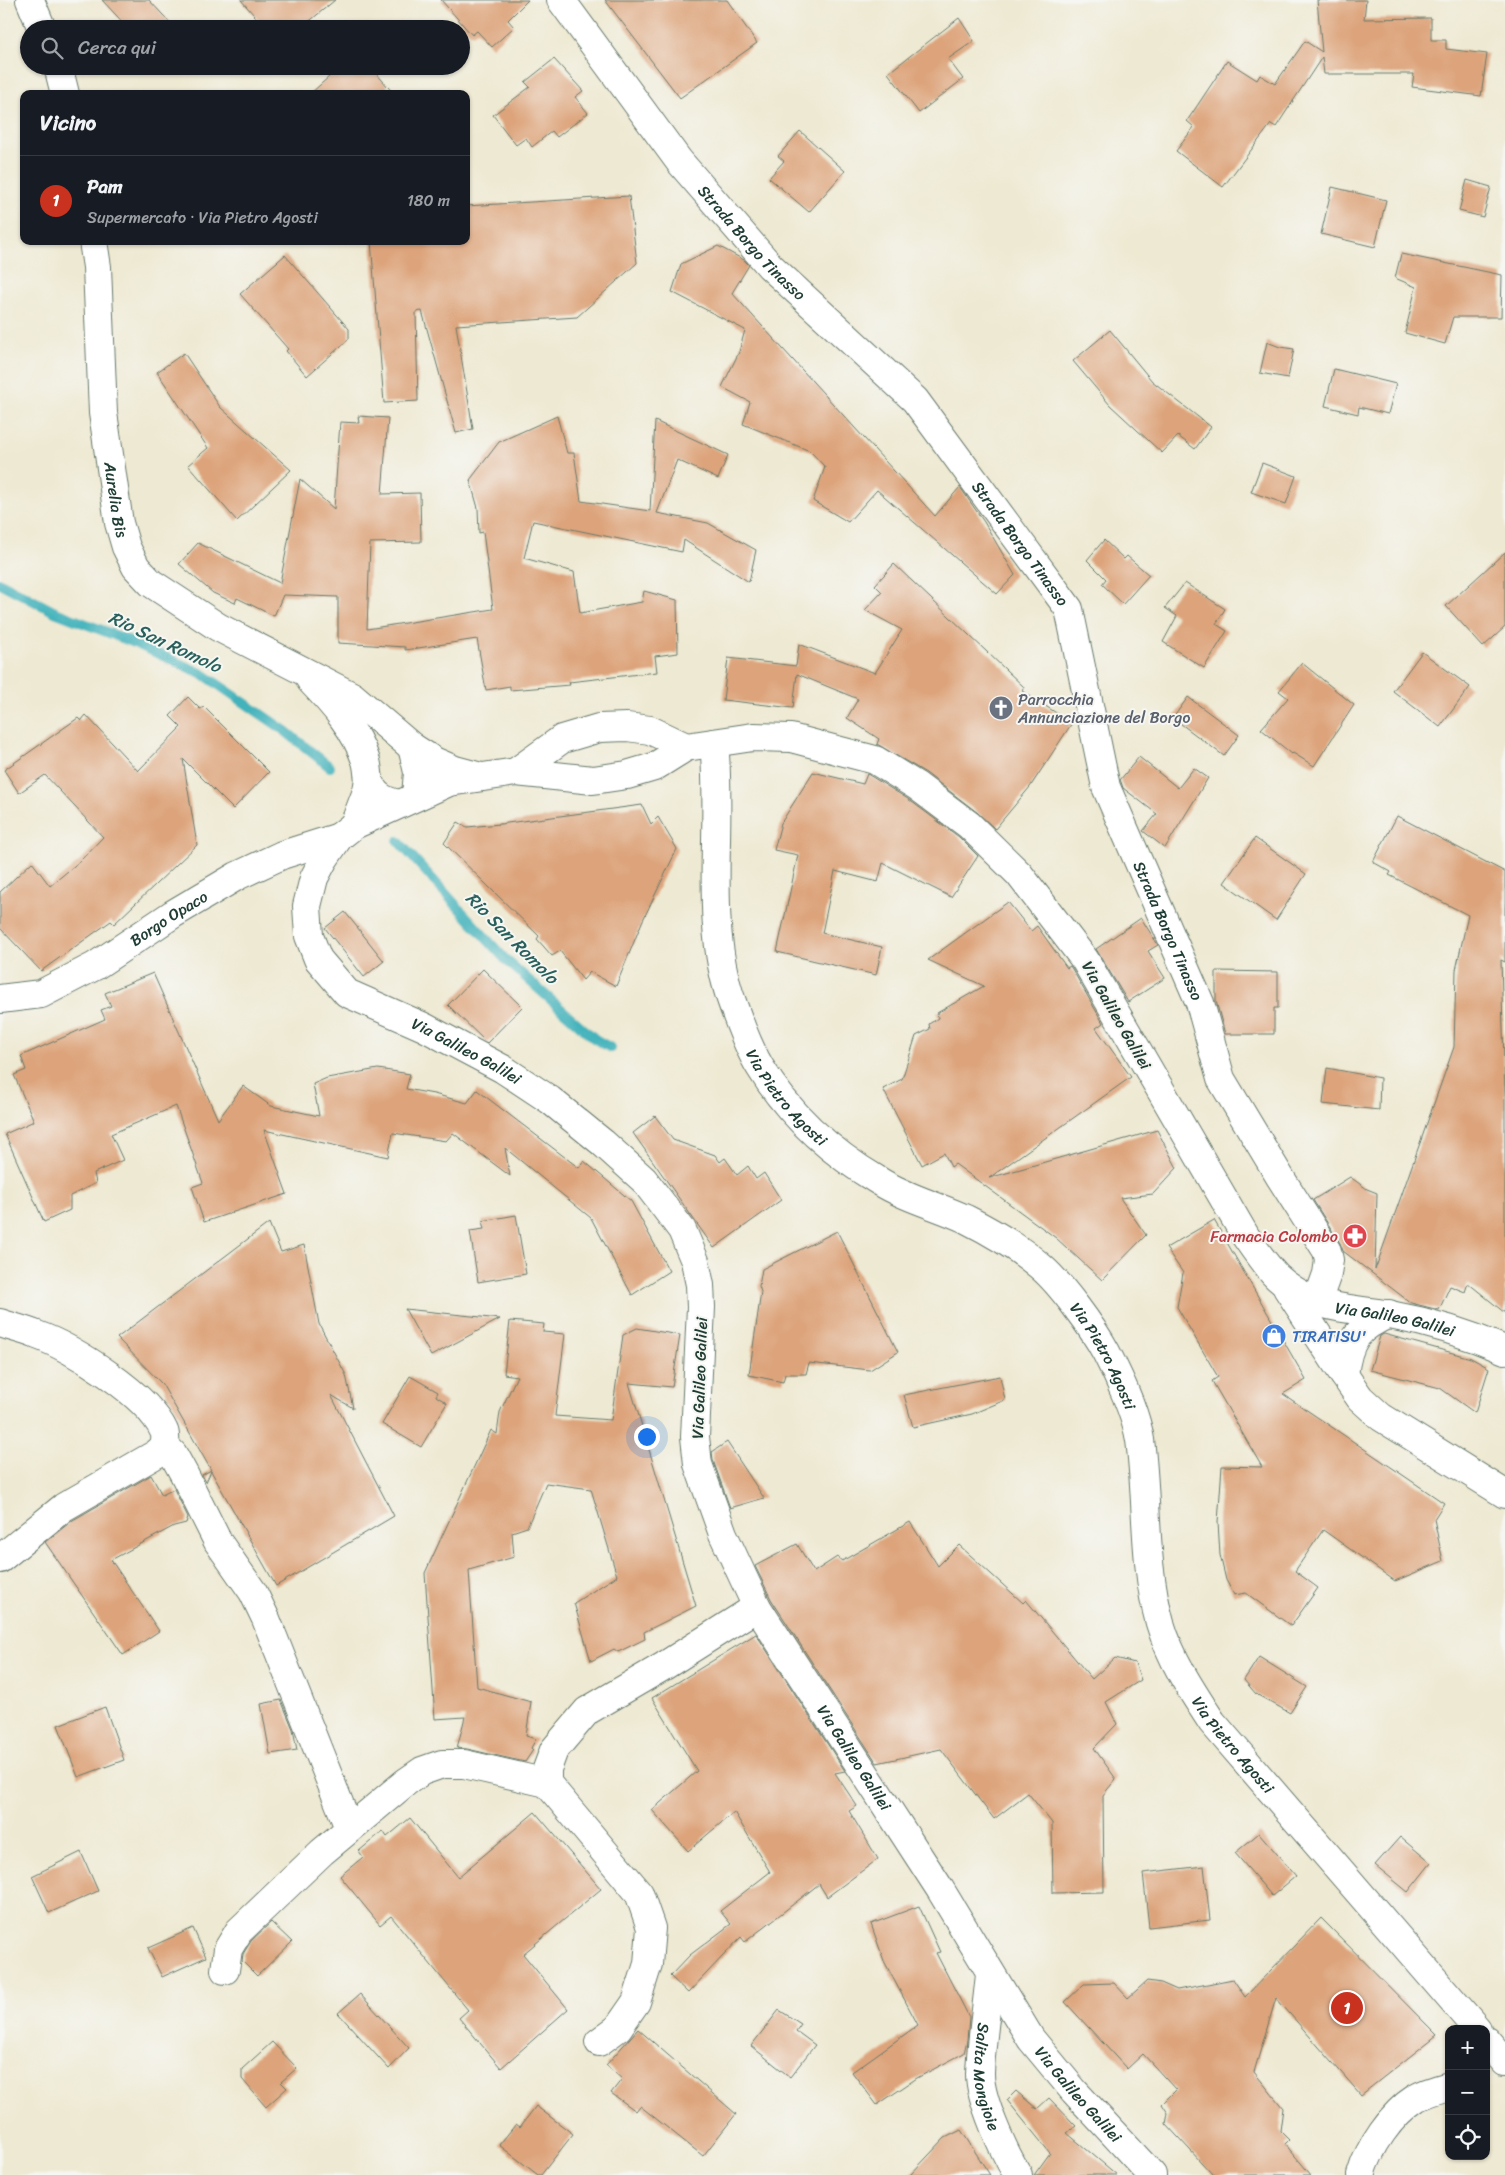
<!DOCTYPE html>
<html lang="it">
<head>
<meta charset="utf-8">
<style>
	body { margin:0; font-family:Sriracha,sans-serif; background:#20242c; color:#f1f3f6 }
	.controls { position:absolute; right:15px; bottom:15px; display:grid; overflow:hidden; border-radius:10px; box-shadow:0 1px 4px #0004 }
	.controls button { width:45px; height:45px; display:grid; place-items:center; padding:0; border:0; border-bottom:1px solid #363941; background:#171b24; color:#f1f3f6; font:25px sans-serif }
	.you { position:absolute; left:646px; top:1436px; width:18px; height:18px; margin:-12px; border:4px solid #fff; border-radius:50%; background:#1a73e8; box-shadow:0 0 0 8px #1a73e833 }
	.badge { display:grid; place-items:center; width:32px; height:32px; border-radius:50%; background:#c8321e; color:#fff; font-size:16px; font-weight:700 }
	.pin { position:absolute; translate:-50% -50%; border:2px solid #fff; box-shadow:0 1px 5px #0006 }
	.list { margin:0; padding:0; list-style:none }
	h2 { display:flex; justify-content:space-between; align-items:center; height:65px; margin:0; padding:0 20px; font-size:21px }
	h2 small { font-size:16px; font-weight:400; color:#9ea1a6 }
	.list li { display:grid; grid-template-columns:32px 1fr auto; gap:15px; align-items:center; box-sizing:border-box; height:90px; padding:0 20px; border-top:1px solid #363941 }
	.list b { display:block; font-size:19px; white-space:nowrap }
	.list p { margin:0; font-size:16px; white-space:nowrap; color:#9ea1a6 }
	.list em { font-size:16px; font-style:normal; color:#9ea1a6 }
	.icon { flex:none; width:28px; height:28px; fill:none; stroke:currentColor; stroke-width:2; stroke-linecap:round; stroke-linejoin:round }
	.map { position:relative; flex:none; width:1505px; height:2175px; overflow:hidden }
	.search { position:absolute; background:#171b24; box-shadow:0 1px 4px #0004; left:20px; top:20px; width:450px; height:55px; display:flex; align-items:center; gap:12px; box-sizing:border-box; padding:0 18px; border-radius:28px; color:#9ea1a6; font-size:19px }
	.panel { position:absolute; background:#171b24; box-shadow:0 1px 4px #0004; left:20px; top:90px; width:450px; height:155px; border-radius:10px }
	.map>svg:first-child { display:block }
</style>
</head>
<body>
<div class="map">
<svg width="1505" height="2175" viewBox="0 0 1505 2175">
	<rect width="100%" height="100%" fill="#f6f6f2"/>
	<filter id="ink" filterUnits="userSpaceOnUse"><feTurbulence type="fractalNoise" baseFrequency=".02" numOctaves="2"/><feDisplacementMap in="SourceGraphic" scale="10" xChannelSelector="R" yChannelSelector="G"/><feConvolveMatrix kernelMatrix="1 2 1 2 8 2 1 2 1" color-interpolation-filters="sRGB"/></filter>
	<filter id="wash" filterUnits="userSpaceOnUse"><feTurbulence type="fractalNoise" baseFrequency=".0096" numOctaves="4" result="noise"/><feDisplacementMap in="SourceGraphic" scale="20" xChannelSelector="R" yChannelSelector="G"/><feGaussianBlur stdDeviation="1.12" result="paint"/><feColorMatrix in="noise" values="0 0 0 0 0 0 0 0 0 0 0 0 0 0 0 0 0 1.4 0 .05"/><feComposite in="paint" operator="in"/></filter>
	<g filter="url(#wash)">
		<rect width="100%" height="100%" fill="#eee9d2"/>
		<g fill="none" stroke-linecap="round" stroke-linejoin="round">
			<path stroke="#42b2bb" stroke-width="10" d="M0,583L55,612L130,641L203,674L284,730L330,767
				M398,841L505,959L595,1039L611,1048"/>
		</g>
		<g id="blocks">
			<path fill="#dda47c" d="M102,0H149L176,29H129Z
				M241,0H335L300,29H266Z
				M441,0H528L508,20L514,27L492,47L477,31L472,35Z
				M605,0H727L757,43L680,98Z
				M1317,0H1366L1364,19L1431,18V40H1446V49L1487,54L1481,96L1412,87L1414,74H1324L1322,57L1276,127L1271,124L1223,187L1176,151L1194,127L1187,121L1227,61L1257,80L1260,75L1275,84L1305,41L1322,52Z
				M959,18L974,41L948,59L963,79L919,113L888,73Z
				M554,59L583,91L575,97L588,113L557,137L552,131L532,147L526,138L516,145L493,115L530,87L525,82Z
				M341,66H370L394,94H310Z
				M800,131L845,171L809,212L769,178L784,161L778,156Z
				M1467,180L1491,187L1483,217L1459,211Z
				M1332,187L1386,200L1375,247L1321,234Z
				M629,196L637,263L577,317L456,325L473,429L456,433L422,311L416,312L418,401L384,403L371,241H466V206Z
				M718,246L744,260L749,265L732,293L935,516L960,487L984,522L1015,575L997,594L877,490L848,522L813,501L825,467L810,451L743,424L750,402L722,387L739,352L745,330L672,292L681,264Z
				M1401,254L1502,275L1501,317H1453L1445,344L1405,333L1416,287L1395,278Z
				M285,255L349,329V339L307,376L286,351L288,349L240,294Z
				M1110,330L1152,381L1211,427L1195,449L1178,436L1162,453L1110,405L1073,361Z
				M1267,342L1280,347L1294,349L1288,378L1260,373Z
				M184,353L220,407L291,470L237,521L188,465L208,448L157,372Z
				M1334,369L1396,384L1388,414L1359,407L1358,414L1325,406Z
				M358,416L388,418L382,494L420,493L421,542L370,543L367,629L493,609L483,532L479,533L478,508L470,480L499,442L557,416L567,453H574L581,501L650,511L655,421L728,455L718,479L677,460L657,513L708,523L756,550L749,582L684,540L682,552L533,521L524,558L574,572L580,613L642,602L644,591L677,600L678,653L655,656L657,672L569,682L570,685L510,690V686L486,690L477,639L405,650V647L338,643V597L283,595L274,616L237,598L235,603L213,593L179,564L198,543L280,583L300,479L334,509L340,422L359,423Z
				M1262,463L1296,476L1286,504L1251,492Z
				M1104,540L1124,559L1127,556L1149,575L1123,604L1102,584L1106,579L1087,560Z
				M1505,552V627L1483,647L1446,606Z
				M894,564L1024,687L1022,691L1072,723L1030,787L995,829L978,813L926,773L877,744L879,739L847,718L858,699L797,674L793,708L723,700L728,658L796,666L799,644L875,673L902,630L865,610L882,592L875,585Z
				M1185,583L1225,609L1216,624L1227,631L1204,668L1163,642L1177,616L1165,608Z
				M1422,652L1470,687L1440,727L1393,691Z
				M1302,663L1354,705L1314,766L1293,753L1292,754L1261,729L1288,698L1279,691Z
				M188,697L200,709L204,707L269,772L233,809L183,759L197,845L114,924L111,921L41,971L0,928V892L32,862L50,886L80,861L103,837L45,775L19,793L4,770L78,718L81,721L86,715L138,771L181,727L170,716Z
				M1188,697L1239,735L1224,756L1173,718Z
				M1139,757L1178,788L1194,768L1208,778L1165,848L1143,831L1157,814L1123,788L1121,782L1120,780Z
				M813,772L863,784L867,774L869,775L908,799L959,837L978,856L951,897L883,863L878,882L835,871L822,933L882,947L876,975L777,952L798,855L774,850L781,823Z
				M642,805L651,824L658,817L677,849L642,922L616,986L590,972L583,980L560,951L552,956L537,939L539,936L444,843L458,822L467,827L500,824Z
				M1397,816L1505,872V962L1501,960L1505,1097V1313L1468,1283L1465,1292L1450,1286L1439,1310L1411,1303L1343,1251L1340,1243L1313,1200L1350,1177L1367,1189L1377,1193L1375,1270L1454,1047L1456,970L1468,915L1389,875L1391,872L1373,862Z
				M1255,838L1306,874L1276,920L1224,883Z
				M1008,902L1031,931L1037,926L1067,968L1070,966L1072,969L1103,1023L1096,1028L1131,1077L989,1178L1157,1130L1177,1168L1153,1194L1120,1198L1146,1235L1102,1280L1056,1238L955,1164L951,1167L944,1153L922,1165L883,1089L902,1079L916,1036L930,1029L929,1024L938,1018L937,1013L984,986L928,960Z
				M345,912L384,961L364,977L325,928Z
				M1141,918L1158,945L1148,951L1165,978L1128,1002L1096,949Z
				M483,969L522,1007L487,1043L448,1005Z
				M1216,971L1278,972V1008H1274V1034H1225L1216,1001Z
				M153,973L218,1120L243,1086L271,1106L319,1116L313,1084L327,1078L378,1069L410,1074L406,1089L434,1094L467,1103L477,1090L579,1168L584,1161L631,1201L669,1271L632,1295L591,1218L505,1148L510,1176L453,1133L446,1141L393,1133L388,1157L264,1130L287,1194L204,1222L192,1187L203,1183L176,1106L111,1134L123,1160L94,1173L96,1183L70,1196V1210L44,1222L5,1134L34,1121L14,1075L26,1070L21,1056L105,1019L101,1010L111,1006L105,993Z
				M1327,1068L1380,1078L1379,1110L1323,1104Z
				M655,1116L673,1140L715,1155L720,1162L725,1158L737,1175L748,1166L756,1179L764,1173L781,1200L714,1248L633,1133Z
				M516,1215L526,1274L478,1282L470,1231L484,1229L482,1221Z
				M1214,1220L1306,1380L1283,1394L1444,1503L1434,1519L1443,1561L1395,1581L1323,1530L1295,1571L1318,1588L1291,1626L1246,1593L1234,1595L1226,1580L1220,1555L1218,1522L1222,1466L1262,1467L1212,1381L1218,1377L1177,1307L1183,1273L1166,1248Z
				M269,1223L281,1252L304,1245L319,1324L346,1375L353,1408L331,1395L394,1516L276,1586L211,1471L206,1482L202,1475L211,1470L162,1384L117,1338Z
				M837,1231L898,1352L870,1370L809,1363L806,1374H785L783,1382L749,1375L761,1292L759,1286L762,1269Z
				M405,1309L500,1319L431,1356Z
				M510,1321L544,1324L543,1332L565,1334L555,1416L611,1420L623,1335L637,1328L680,1335L672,1387L629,1383L696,1606L644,1632L645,1639L618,1652L614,1649L591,1661L574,1603L617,1576L591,1489L546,1483L527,1527L512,1532L514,1557L469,1570L477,1687L531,1702L526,1736L536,1739L531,1748L533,1750L525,1762L467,1749L457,1748L465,1717L435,1719L425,1573L491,1430L497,1434L500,1412L517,1376L504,1374Z
				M1384,1334L1471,1358L1489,1368L1475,1413L1440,1388L1370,1370L1380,1336Z
				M410,1376L438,1392L436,1396L447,1403L421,1447L382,1424Z
				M1000,1376L1005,1400L972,1414L913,1427L904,1395Z
				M727,1442L764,1498L730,1508L713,1460L712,1452Z
				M151,1475L162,1495L174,1489L188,1517L186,1523L174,1526L111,1560L159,1631L123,1655L45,1542L73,1520Z
				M910,1522L938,1566L959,1545L1023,1603L1026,1600L1092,1679L1115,1658L1135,1663L1141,1680L1106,1702L1117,1724L1094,1748L1116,1779L1103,1795L1104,1892L1053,1893L1052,1823L1028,1793L994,1819L941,1749L877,1763L771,1599L755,1566L797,1544L814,1572L837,1557L842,1561Z
				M756,1634L845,1771L835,1773L857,1806L849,1811L878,1859L827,1897L819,1884L745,1942L741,1937L688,1993L670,1976L690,1955L731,1924L720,1911L770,1872L734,1812L688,1851L652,1810L697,1771L652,1698Z
				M1259,1657L1307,1687L1290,1713L1256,1694L1244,1680Z
				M281,1700L293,1729L297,1750L270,1754L261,1704Z
				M105,1707L124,1760L78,1777L58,1725Z
				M535,1812L601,1889L523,1954L568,2009L501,2068L459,2018L468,2010L391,1916L380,1925L340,1876L363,1857L359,1851L383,1831L387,1837L410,1818L458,1877Z
				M1259,1833L1296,1876L1272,1896L1235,1853Z
				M1400,1837L1431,1863L1408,1892L1375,1865Z
				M81,1852L98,1891L49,1913L32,1876Z
				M1204,1866L1210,1920L1149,1927L1143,1873Z
				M919,1906L940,1952L936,1953L969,2017L967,2040L964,2053L917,2078L877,2105L852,2072L918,2025L884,1961L871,1924Z
				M1321,1918L1437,2035L1361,2095L1276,1998L1254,2072L1283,2108L1280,2131L1289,2140L1285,2144L1311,2175H1213L1166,2124L1168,2113L1162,2104L1176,2090L1143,2054L1127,2069L1065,2002L1084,1984L1114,1983L1128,1998L1147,1981L1161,1983L1177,1990L1233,1979L1245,1997Z
				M271,1922L292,1942L257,1976L242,1961L243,1954L251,1941Z
				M193,1928L206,1957L162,1977L148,1948Z
				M360,1994L409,2048L389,2069L338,2013Z
				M779,2010L801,2024L796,2031L815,2045L790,2077L751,2046Z
				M638,2029L736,2114L703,2156L640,2106L636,2111L611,2093L622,2079L606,2065Z
				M272,2042L297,2068L281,2082L287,2088L266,2107L242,2079V2069Z
				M1016,2091L1037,2109L1049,2098L1076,2126L1067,2133L1117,2175H1034L1050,2153L1007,2100Z
				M536,2106L573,2134L541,2175H538L499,2145L516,2124L520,2127Z
				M961,2130L990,2175H910L945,2138Z"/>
		</g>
	</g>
	<g filter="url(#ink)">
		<use href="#blocks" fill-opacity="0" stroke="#67796b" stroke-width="1"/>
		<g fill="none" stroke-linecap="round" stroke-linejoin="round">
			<defs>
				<g id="street">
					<path id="s1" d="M0,999L41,994L95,966L173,914L237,876L282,855L339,837"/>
					<path id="s2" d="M1317,1302C1341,1310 1365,1310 1390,1315C1429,1322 1468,1334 1505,1350"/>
					<path d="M0,1323C12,1327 25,1330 37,1335C73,1348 148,1395 164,1431C166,1435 165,1441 165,1446L156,1454L64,1507L0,1559"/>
					<path d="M1344,1375C1348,1340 1357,1328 1389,1314"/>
					<path d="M165,1446L173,1454L184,1474L218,1542L253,1592L266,1619L349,1828"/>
					<path d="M225,1970L228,1949L239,1931L322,1852L406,1782L422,1771L442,1764H464L547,1783"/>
					<path id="s3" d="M990,1974C987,2007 981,2041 980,2074C980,2100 1004,2152 1018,2175"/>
					<path d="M599,2042L618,2028L636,2002L648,1964L651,1928L639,1893L547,1783V1769L554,1750L587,1711L664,1666L757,1607"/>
				</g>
				<g id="secondary">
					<path id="s4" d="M561,0L679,161L770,266L915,400L1069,609L1106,787L1200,1003L1221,1079L1280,1177L1327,1251L1329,1260L1327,1274L1317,1302C1278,1285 1269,1270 1246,1237L1085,960L1019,874L969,825L917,786L875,760L791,738L753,737L686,747L654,767L627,775L593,780L516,772L449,782L354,825L339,837L324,859L314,878L307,906L309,936L318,959L347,993L424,1027L503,1069L550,1100L603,1143L644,1180L682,1230L695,1261L700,1285L701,1307L695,1437L698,1464L723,1534L757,1607L940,1889L1031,2039L1074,2091L1152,2175"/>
					<path id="s5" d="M714,743C723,826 703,923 732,1002C739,1022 749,1049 760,1067C789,1115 832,1153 879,1181C906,1198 938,1206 966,1219C992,1232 1019,1248 1041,1267C1061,1284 1093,1328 1106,1352C1118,1375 1136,1414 1140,1440C1148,1501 1143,1563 1160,1623C1171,1660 1191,1690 1212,1722L1477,2029"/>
					<path d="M516,772L562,739L599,728L627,727L650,730L686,747"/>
					<path d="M1287,1288L1344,1375L1360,1398L1381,1417L1505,1494"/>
					<path d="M1486,2040L1505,2062"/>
					<path d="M1361,2175C1369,2147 1391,2114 1416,2098C1426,2092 1438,2089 1449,2086"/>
				</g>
				<g id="highway">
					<path d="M30,0L42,29"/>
					<path d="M58,66L65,94"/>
					<path id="s6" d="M93,241L97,267L103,413L119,523L126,547L136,567L151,583L218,627L352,696L412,747L434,761L455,770L481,777"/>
					<path d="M311,681C333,704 356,730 366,761C369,770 367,780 372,788C378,798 387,801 398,804"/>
					<path d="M412,747L418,772L416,796"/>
					<path d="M354,825L367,791L369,779"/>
				</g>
			</defs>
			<use href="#street" stroke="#67796b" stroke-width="30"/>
			<use href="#secondary" stroke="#67796b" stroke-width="30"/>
			<use href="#highway" stroke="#67796b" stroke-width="30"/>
			<use href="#street" stroke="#fff" stroke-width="28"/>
			<use href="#secondary" stroke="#fff" stroke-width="28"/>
			<use href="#highway" stroke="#fff" stroke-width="28"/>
		</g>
	</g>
	<defs>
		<symbol id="church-disc" viewBox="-11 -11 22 22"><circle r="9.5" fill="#6b7280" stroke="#f6f6f2"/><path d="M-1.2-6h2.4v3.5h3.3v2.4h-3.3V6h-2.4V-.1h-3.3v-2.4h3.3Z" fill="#fff"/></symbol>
		<symbol id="pharmacy-disc" viewBox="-11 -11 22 22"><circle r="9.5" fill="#e0444e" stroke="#f6f6f2"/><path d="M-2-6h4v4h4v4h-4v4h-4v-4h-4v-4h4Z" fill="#fff"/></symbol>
		<symbol id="shop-disc" viewBox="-11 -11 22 22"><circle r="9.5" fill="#3f7fe0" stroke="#f6f6f2"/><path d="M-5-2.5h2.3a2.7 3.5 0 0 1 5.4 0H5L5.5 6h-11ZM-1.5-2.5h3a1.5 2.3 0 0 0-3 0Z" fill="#fff"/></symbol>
	</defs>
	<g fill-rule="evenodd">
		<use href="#church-disc" x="987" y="694" width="28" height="28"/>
		<use href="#pharmacy-disc" x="1341" y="1222" width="28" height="28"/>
		<use href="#shop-disc" x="1260" y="1322" width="28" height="28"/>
	</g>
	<g text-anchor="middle" stroke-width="4" stroke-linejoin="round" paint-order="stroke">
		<g font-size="16" fill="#1f3d34" stroke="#f6f6f2">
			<text dy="6" stroke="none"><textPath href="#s4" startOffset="309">Strada Borgo Tinasso</textPath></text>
			<text dy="6" stroke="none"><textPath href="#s6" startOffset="260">Aurelia Bis</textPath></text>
			<text dy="6" stroke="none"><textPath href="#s4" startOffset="714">Strada Borgo Tinasso</textPath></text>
			<text dy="6" stroke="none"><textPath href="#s1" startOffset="190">Borgo Opaco</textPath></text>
			<text dy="6" stroke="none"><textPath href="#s4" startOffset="1134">Strada Borgo Tinasso</textPath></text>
			<text transform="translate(1117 1015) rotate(60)" y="6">Via Galileo Galilei</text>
			<text dy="6" stroke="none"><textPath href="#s4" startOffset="3129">Via Galileo Galilei</textPath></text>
			<text dy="6" stroke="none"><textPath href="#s5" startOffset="372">Via Pietro Agosti</textPath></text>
			<text dy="6" stroke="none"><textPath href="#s2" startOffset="80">Via Galileo Galilei</textPath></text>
			<text dy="6" stroke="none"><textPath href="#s5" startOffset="792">Via Pietro Agosti</textPath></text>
			<text transform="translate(699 1378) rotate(-88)" y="6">Via Galileo Galilei</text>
			<text dy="6" stroke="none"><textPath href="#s5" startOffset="1212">Via Pietro Agosti</textPath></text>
			<text dy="6" stroke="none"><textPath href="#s4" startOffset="3984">Via Galileo Galilei</textPath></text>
			<text dy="6" stroke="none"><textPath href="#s3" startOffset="104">Salita Mongioie</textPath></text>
			<text dy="6" stroke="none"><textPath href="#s4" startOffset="4389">Via Galileo Galilei</textPath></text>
		</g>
		<g font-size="16" fill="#5b616d" stroke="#f6f6f2" text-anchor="start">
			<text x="1018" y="705">Parrocchia<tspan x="1018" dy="18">Annunciazione del Borgo</tspan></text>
		</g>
		<g font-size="16" fill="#be3a42" stroke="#f6f6f2" text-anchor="end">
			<text x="1338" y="1242">Farmacia Colombo</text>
		</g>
		<g font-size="16" fill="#366cbe" stroke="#f6f6f2" text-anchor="start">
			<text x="1292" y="1342">TIRATISU'</text>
		</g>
		<g font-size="18" font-style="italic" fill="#2a605c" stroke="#f6f6f2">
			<text transform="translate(165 642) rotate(25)" y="6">Rio San Romolo</text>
			<text transform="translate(512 938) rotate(45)" y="6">Rio San Romolo</text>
		</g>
	</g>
</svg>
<div class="controls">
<button>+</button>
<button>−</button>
<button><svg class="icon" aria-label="locate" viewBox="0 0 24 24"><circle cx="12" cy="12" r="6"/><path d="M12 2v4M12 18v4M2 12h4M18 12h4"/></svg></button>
</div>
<div class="you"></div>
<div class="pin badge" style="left:1347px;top:2008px">1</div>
<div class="search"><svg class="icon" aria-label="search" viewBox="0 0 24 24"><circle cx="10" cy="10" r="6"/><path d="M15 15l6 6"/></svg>Cerca qui</div>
<section class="panel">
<h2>Vicino<small></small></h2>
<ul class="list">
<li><span class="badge">1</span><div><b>Pam</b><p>Supermercato · Via Pietro Agosti</p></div><em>180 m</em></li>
</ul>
</section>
</div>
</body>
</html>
